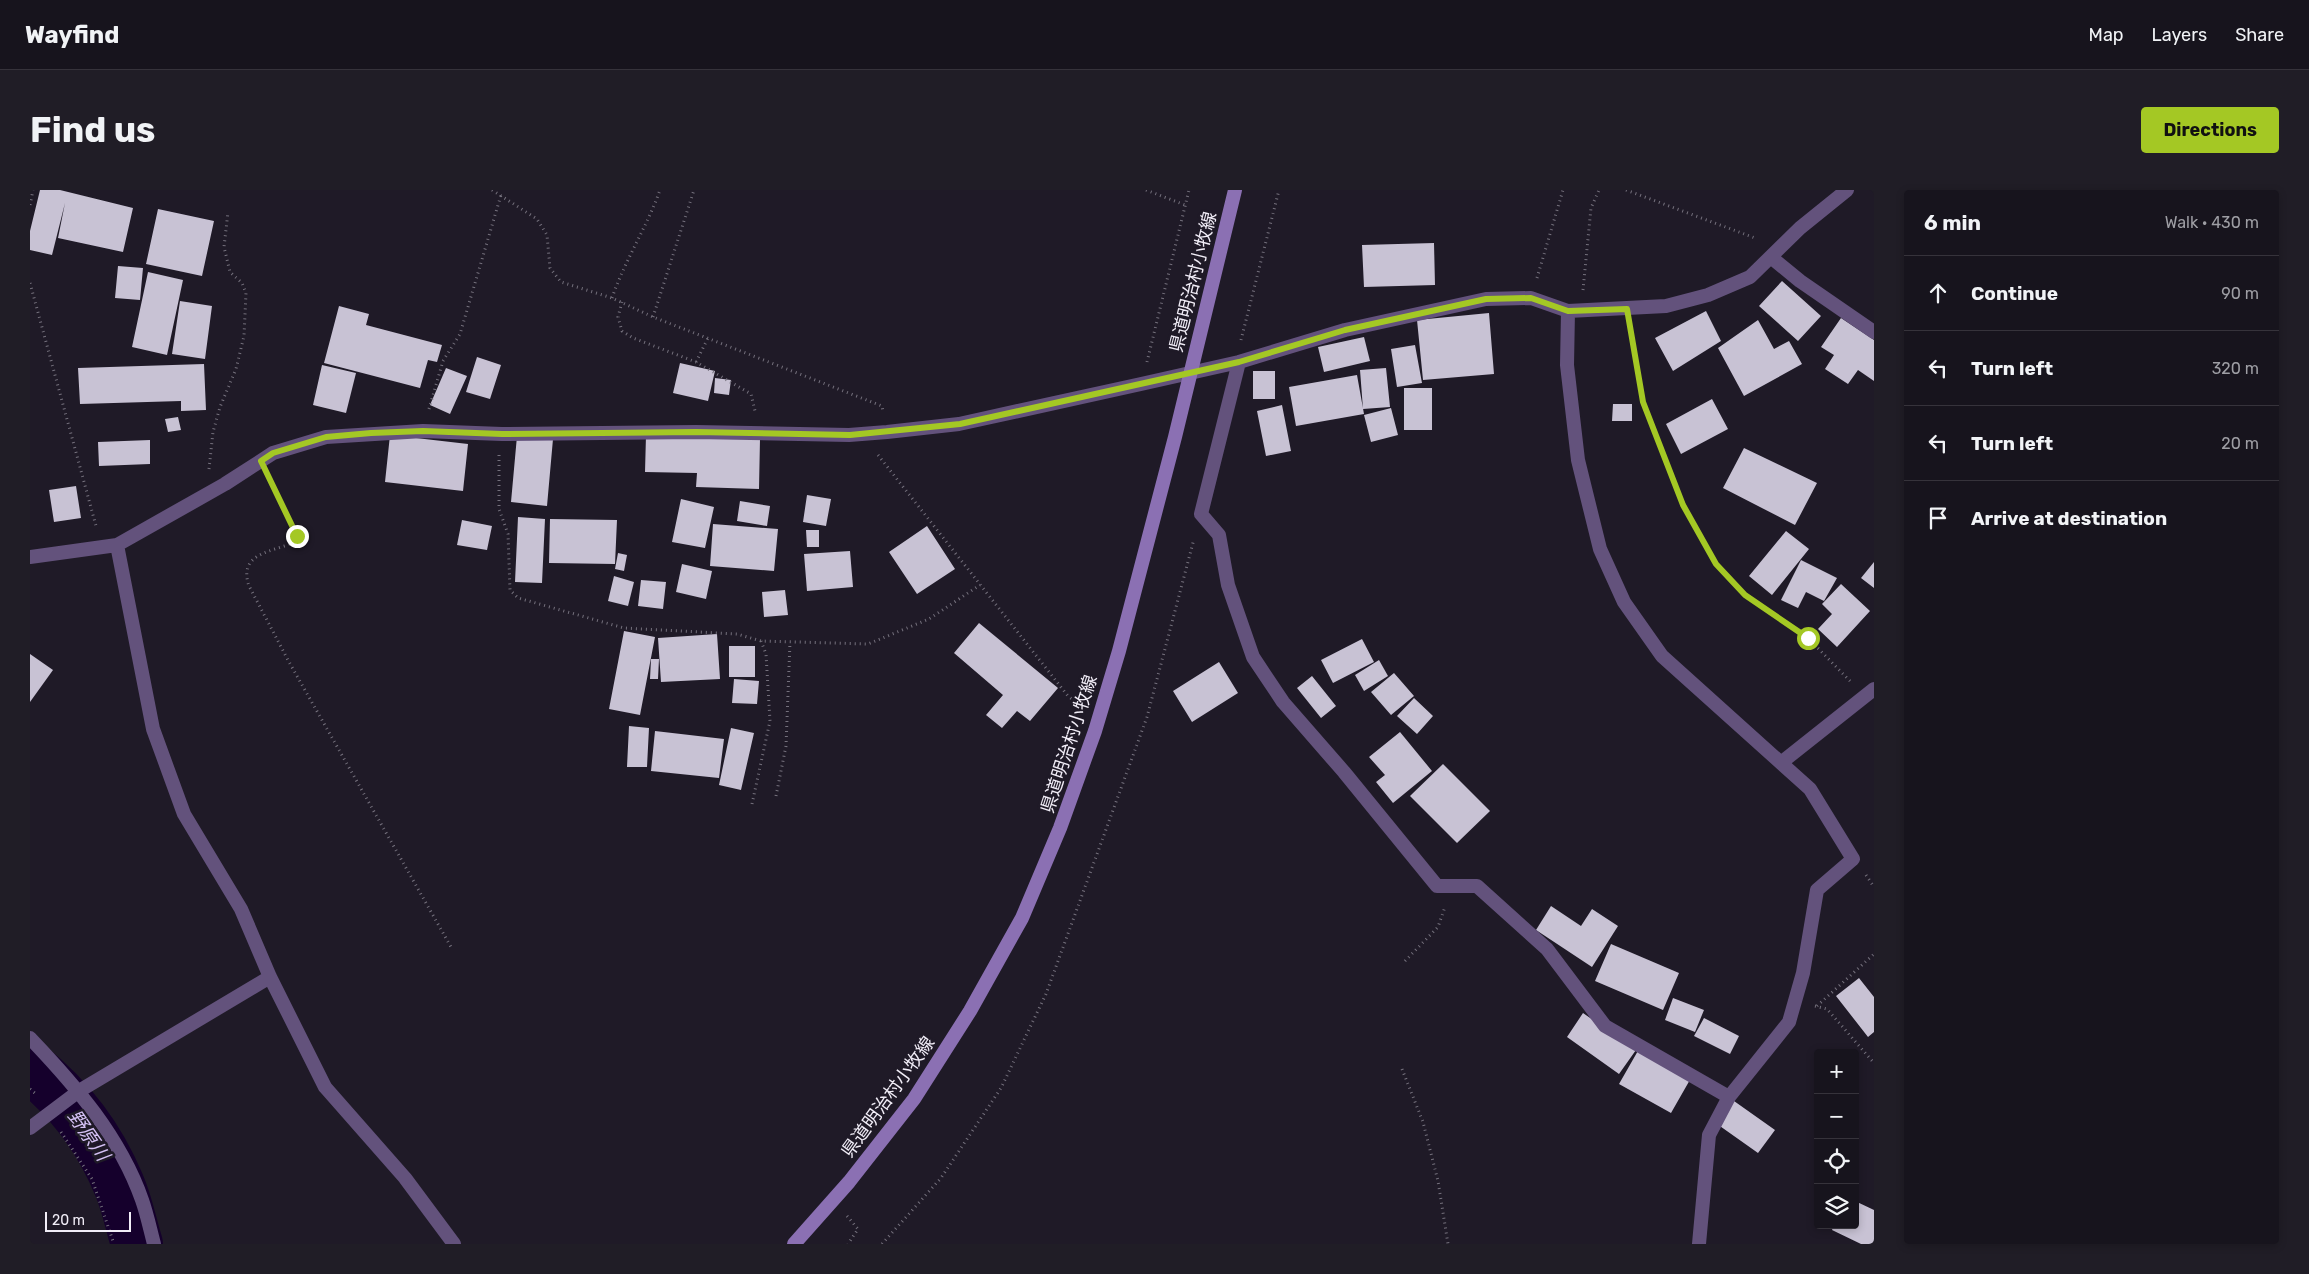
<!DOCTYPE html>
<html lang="en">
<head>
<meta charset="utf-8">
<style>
	body { margin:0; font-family:Rubik,"Noto Sans JP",sans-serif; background:#201d26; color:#f1f3f6 }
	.controls { position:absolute; right:15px; bottom:15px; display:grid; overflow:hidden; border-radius:5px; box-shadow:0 2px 8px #0003 }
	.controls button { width:45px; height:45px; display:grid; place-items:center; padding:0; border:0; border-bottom:1px solid #36333b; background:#17141d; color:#f1f3f6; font:25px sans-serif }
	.scale { position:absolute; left:15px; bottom:12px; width:86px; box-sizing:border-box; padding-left:5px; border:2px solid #f1edf7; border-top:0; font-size:14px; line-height:18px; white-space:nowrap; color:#f1edf7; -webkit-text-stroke:4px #1f1a27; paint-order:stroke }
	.stop { position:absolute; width:15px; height:15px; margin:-11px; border:4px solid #a4c824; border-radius:50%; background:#fff }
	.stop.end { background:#a4c824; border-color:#fff; box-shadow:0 1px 5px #0008 }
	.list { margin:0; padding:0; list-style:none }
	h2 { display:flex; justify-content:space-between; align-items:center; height:65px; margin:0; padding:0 20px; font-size:21px }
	h2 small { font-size:16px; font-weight:400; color:#9e9ea4 }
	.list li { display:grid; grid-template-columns:32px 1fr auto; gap:15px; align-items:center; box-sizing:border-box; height:75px; padding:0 20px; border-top:1px solid #36333b }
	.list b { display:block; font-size:19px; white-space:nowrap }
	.list em { font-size:16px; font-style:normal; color:#9e9ea4 }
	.icon { flex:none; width:28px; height:28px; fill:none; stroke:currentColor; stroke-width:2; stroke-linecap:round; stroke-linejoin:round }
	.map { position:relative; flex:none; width:1844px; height:1054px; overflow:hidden; border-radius:5px }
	header { display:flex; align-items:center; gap:30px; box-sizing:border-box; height:70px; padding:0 25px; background:#17141d; border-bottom:1px solid #36333b }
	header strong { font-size:24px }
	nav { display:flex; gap:28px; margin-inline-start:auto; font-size:18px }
	.intro { display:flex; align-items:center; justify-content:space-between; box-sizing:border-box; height:120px; padding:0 30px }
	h1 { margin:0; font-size:35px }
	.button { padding:12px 22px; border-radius:5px; background:#a4c824; color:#111; font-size:18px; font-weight:700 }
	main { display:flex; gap:30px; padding:0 30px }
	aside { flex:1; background:#17141d; border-radius:5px; box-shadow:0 2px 8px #0003 }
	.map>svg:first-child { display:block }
</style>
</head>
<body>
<header>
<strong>Wayfind</strong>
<nav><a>Map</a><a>Layers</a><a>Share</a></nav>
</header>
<div class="intro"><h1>Find us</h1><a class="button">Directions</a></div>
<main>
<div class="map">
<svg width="1844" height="1054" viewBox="0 0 1844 1054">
	<rect width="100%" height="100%" fill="#1f1a27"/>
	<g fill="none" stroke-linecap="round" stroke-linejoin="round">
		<path stroke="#15002c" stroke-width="52" d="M0,877C39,908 70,949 89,995C97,1013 101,1035 107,1054"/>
	</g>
	<path fill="#c8c2d4" d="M10,0H30L103,18L93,62L28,48L35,13L22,65L0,60V41Z
		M128,19L184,31L172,86L116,74Z
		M1404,53L1405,95L1334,97L1332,55Z
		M88,76L113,78L110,110L85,108Z
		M118,82L153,90L137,165L102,157Z
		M1752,91L1791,126L1768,151L1729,116Z
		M150,111L182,116L175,169L142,164Z
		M309,116L339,124L336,135L412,155L407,172L398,170L390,198L294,173Z
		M1676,121L1691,151L1643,181L1625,148Z
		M1459,123L1464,184L1393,190L1387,130Z
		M1811,128L1844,150V191L1828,180L1818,194L1795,179L1804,165L1791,157Z
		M1728,130L1744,159L1759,151L1772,174L1714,206L1688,158Z
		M1334,147L1340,171L1294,182L1288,157Z
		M1385,155L1392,193L1367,197L1361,159Z
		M447,167L471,175L460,209L436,202Z
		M650,173L685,181L678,211L643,203Z
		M174,174L176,220L151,221V211L50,214L48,178Z
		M292,175L326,183L316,223L283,215Z
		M416,178L437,186L420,224L400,215Z
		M1356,178L1360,217L1333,219L1330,180Z
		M1223,181H1245V209H1223Z
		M1327,185L1334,224L1266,236L1259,197Z
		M685,188L701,190L699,205L684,203Z
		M1374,198H1402V240H1374Z
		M1682,209L1698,239L1651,264L1636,234Z
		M1583,214H1602V231H1582Z
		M1252,215L1261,261L1236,266L1227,221Z
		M1361,218L1368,245L1341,252L1334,225Z
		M148,227L151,240L138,242L135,229Z
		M360,245L438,254L433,301L355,292Z
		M616,245L730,249L729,299L666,297L667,283L615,282Z
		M487,246L523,249L517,316L481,312Z
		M120,250V274L69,276L68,252Z
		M1714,258L1787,293L1765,335L1693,298Z
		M46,296L51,328L24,332L19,300Z
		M777,305L801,309L796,336L773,332Z
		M651,309L684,317L675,358L642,352Z
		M710,311L740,316L737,336L707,331Z
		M488,327L515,329L512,393L485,392Z
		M520,329L587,330L585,374L519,373Z
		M432,330L462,336L457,360L427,355Z
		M683,334L748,339L744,381L680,376Z
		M897,336L925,379L887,404L859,362Z
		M776,340H789V357H777Z
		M1756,341L1779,359L1742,405L1719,386Z
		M820,361L823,397L777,401L774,364Z
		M588,363L597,365L594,381L585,379Z
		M1771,370L1807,388L1794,411L1776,402L1768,418L1751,410Z
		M1844,372V398L1831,388Z
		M652,374L682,381L676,409L646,402Z
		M584,386L604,392L598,416L578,411Z
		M611,390L636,392L633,419L608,416Z
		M1811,394L1840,421L1807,457L1788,439L1802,424L1792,414Z
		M755,400L758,425L734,427L732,402Z
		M949,433L1028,498L1000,531L987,521L972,538L956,525L973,505L924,463Z
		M594,441L625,447L610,525L579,519Z
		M687,444L690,489L631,492L628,448Z
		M1332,449L1344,472L1303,493L1291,470Z
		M699,456H725V487H699Z
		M0,464L23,480L0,512Z
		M621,469H629L628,489H620Z
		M1349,470L1358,486L1334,501L1325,485Z
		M1189,472L1208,503L1162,532L1143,501Z
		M1364,483L1384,506L1361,525L1341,502Z
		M1282,486L1306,516L1291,528L1267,498Z
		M704,489L729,491L727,514L702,513Z
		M1384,508L1403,526L1387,544L1367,526Z
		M599,536L619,538L617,577H597Z
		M701,538L724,543L711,600L689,595Z
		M625,541L694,549L689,588L621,581Z
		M1370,542L1402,581L1363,613L1346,592L1355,585L1339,567Z
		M1413,574L1460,621L1427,653L1380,606Z
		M1521,716L1551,736L1562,719L1588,736L1562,777L1506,740Z
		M1581,754L1649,783L1633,820L1565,791Z
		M1829,788L1844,807V842L1838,847L1806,806Z
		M1643,808L1674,820L1665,842L1635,830Z
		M1553,823L1606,860L1589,884L1537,847Z
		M1674,828L1709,846L1700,864L1664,846Z
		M1609,859L1661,888L1641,923L1589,894Z
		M1704,911L1745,940L1728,963L1687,934Z
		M1825,1011L1844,1020V1054H1831L1802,1040L1804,1035H1825Z"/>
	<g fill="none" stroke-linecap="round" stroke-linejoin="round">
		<path stroke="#75717d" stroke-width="3" stroke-dasharray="1 4" stroke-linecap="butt" d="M462,0L507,29L517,45L520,78L531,92L582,108L623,127L852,216L853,222
			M1116,0L1155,15
			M1596,0L1725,48
			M0,15L3,0
			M1507,88L1533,0
			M0,93L66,336
			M1553,100L1561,18L1569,0
			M582,108C595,70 617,37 630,0
			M592,112L588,127L592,141L603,148L666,172L721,204L725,221
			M623,127L664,0
			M1601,139L1613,212L1653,315L1686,374L1715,405L1778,448L1820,491
			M1211,150L1249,0
			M666,172L678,148
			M1117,172L1159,0
			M399,219L413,171L430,144L471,5
			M469,265V319L478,344L480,400L488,408L594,438L707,444L731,451L838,454L899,429L950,395
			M848,265L1038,506L1051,516
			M179,279L183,242L190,217L206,179L214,146L216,103L212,93L200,82L194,57L198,22
			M240,289L267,346L263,353C240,362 208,364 219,396L259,472L421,757
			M746,606L756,556L760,452
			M722,614L740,531L736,464L731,451
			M1836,685L1844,697
			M1375,771L1408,737L1415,717
			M1785,816L1797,819L1844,873
			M1787,816L1844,764
			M1372,879L1393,932L1408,991L1418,1054
			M0,899L7,905
			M31,942L62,989L84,1054
			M817,1026L828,1039L818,1054
			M852,1054L911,988L971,898L1016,804L1117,527L1164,349"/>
		<path stroke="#63527c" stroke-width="14" d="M1742,68L1770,91L1844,142
			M1538,121L1537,175L1548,270L1570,359L1594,412L1632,466L1780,599L1823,669L1787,700L1773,783L1759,832L1699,907L1679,945L1669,1054
			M1209,172L1171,324L1189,345L1198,395L1223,467L1253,512L1314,582L1407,696H1447L1517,759L1575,836L1699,907
			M87,355L123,539L154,624L211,719L240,787L295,897L375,988L424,1054
			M0,367L87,355L195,294L243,263L296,247L393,241L472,244L666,242L819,245L857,242L929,234L1111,194L1209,172L1315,140L1456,109L1501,108L1538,121L1636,116L1678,105L1720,87L1770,38L1817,0
			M1752,572L1844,499
			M0,848C45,895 90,947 112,1010C117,1024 120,1039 124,1054
			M0,938L49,901L240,787"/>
		<path stroke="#8b70b3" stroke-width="14" d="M764,1054L819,992L884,909L940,821L992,728L1030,638L1065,541L1089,461L1145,247L1205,0"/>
	</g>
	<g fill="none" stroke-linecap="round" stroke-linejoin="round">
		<path stroke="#a4c824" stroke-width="6" d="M267,346L231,271L243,263L296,247L341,243L393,241L472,244L666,242L820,245L930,234L1209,172L1315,140L1456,109L1501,108L1538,121L1597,119L1613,212L1653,315L1686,374L1715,405L1778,448"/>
	</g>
	<g text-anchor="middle" stroke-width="5" stroke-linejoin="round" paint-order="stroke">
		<g font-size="18" fill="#f1edf7" stroke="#1f1a27">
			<text transform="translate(1163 92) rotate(-76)" y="6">県道明治村小牧線</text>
			<text transform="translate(1039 554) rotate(-72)" y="6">県道明治村小牧線</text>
			<text transform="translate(858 907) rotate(-54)" y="6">県道明治村小牧線</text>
		</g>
		<g font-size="19" font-style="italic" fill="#d4c0f4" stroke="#1f1a27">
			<text transform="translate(59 945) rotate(55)" y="7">野原川</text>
		</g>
	</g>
</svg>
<div class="controls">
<button>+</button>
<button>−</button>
<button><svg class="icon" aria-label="locate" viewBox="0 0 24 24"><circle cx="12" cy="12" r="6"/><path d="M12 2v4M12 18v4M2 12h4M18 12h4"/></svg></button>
<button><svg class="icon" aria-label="layers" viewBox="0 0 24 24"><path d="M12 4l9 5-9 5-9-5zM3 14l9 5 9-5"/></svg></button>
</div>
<div class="scale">20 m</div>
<div class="stop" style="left:1778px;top:448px"></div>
<div class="stop end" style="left:267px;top:346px"></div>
</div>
<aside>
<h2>6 min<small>Walk · 430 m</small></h2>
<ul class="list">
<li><svg class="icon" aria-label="ahead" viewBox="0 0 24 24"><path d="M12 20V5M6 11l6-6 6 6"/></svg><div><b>Continue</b></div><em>90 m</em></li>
<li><svg class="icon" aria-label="left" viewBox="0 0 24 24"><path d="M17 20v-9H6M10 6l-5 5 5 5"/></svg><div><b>Turn left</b></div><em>320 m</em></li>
<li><svg class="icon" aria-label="left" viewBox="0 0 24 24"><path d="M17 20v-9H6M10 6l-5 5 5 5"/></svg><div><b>Turn left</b></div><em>20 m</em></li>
<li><svg class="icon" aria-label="arrive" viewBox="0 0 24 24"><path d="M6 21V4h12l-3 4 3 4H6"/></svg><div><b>Arrive at destination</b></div></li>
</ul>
</aside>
</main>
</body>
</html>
